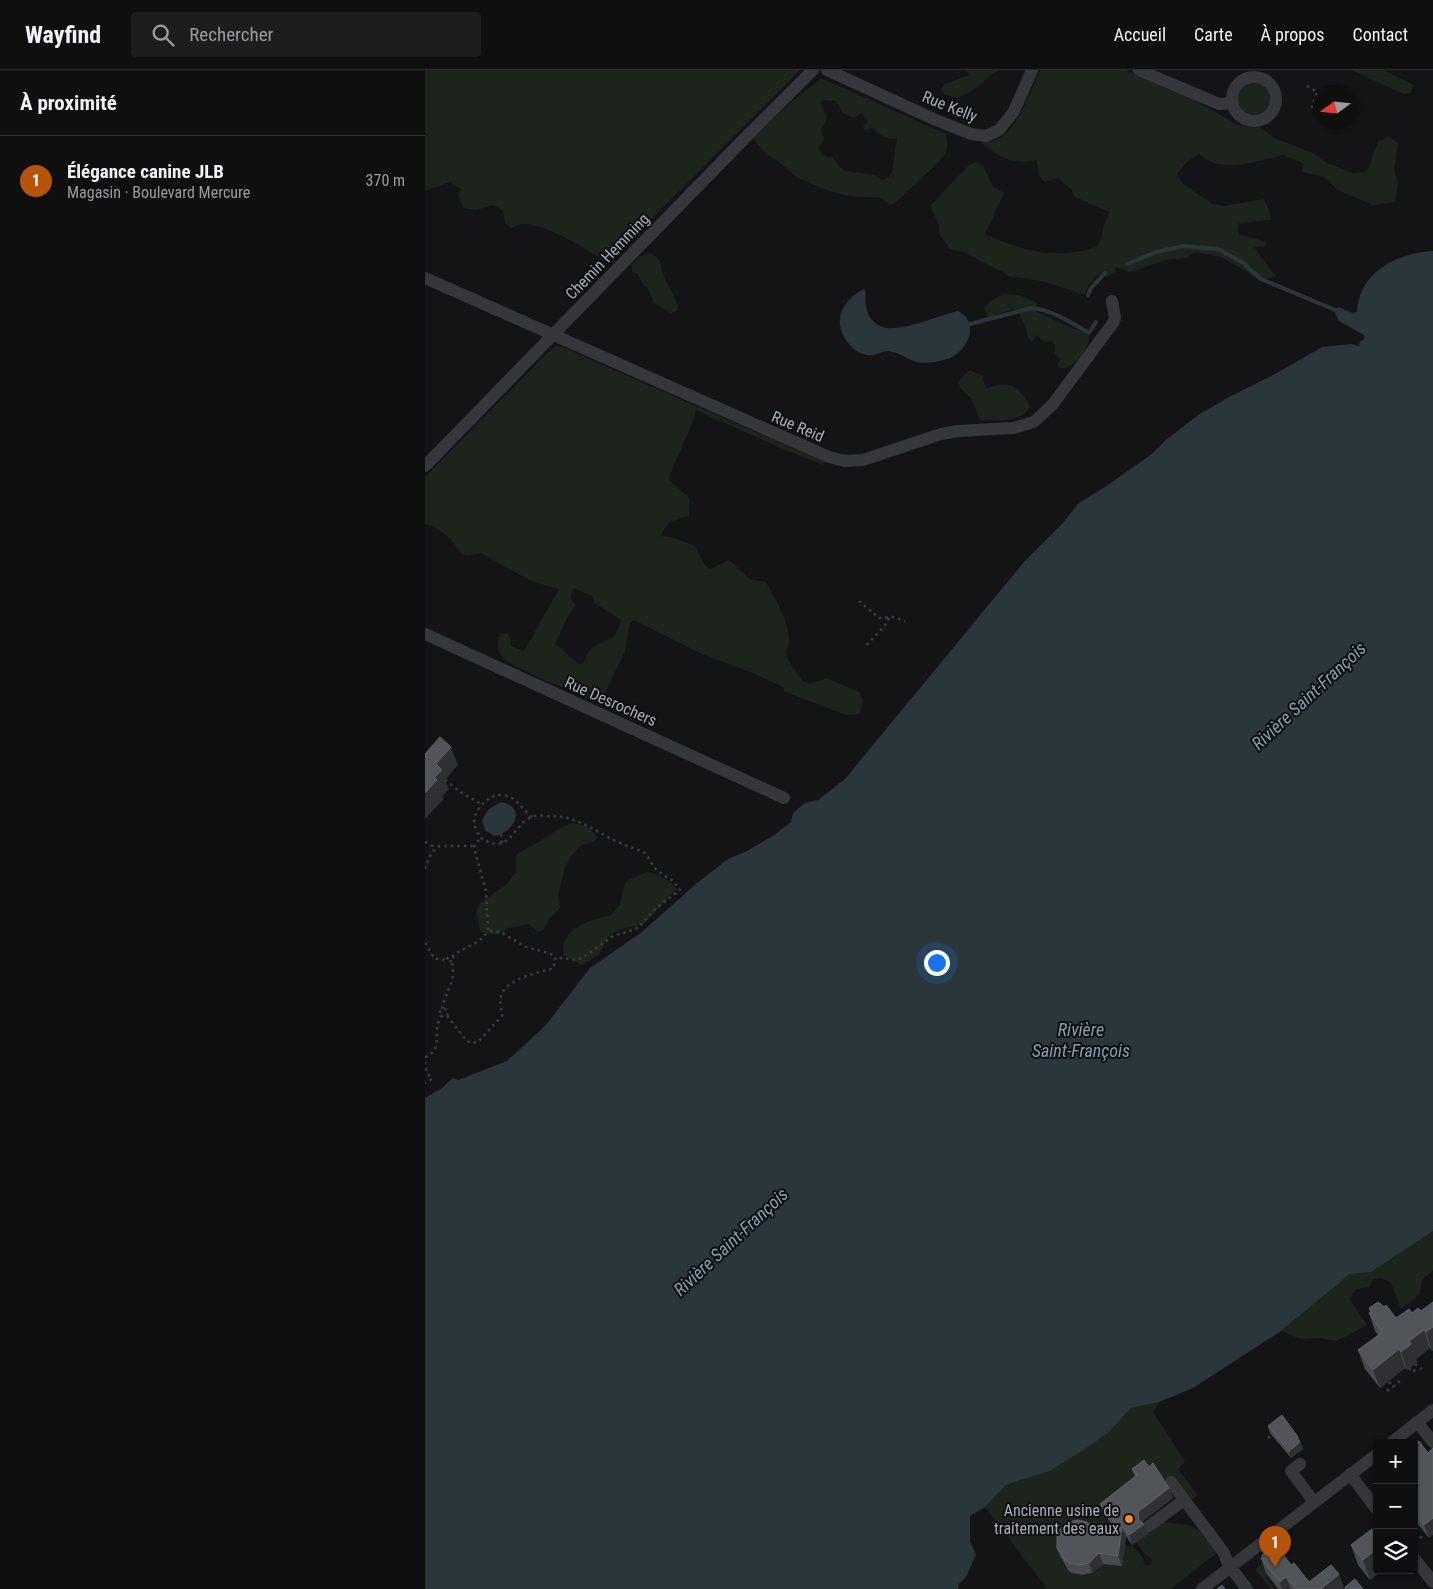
<!DOCTYPE html>
<html lang="fr">
<head>
<meta charset="utf-8">
<style>
	body { margin:0; font-family:"Roboto Condensed",sans-serif; background:#1d1d1e; color:#f1f3f6 }
	.controls { position:absolute; right:15px; bottom:15px; display:grid; overflow:hidden; border-radius:5px; box-shadow:0 1px 4px #0004 }
	.controls button { width:45px; height:45px; display:grid; place-items:center; padding:0; border:0; border-bottom:1px solid #2f2f30; background:#0f0f10; color:#f1f3f6; font:25px sans-serif }
	.compass { position:absolute; left:888px; top:15px; width:45px; height:45px; border-radius:50%; background:#0f0f10; box-shadow:0 1px 4px #0004; rotate:255deg }
	.you { position:absolute; left:511px; top:892px; width:18px; height:18px; margin:-12px; border:4px solid #fff; border-radius:50%; background:#1a73e8; box-shadow:0 0 0 8px #1a73e833 }
	.badge { display:grid; place-items:center; width:32px; height:32px; border-radius:50%; background:#b45309; color:#fff; font-size:16px; font-weight:700 }
	.pin { position:absolute; translate:-50% -41px; filter:drop-shadow(0 1px 2px #0008) }
	.pin::after { content:''; position:absolute; top:26px; width:18px; height:15px; background:inherit; clip-path:polygon(0 0,100% 0,50% 100%) }
	.list { margin:0; padding:0; list-style:none }
	h2 { display:flex; justify-content:space-between; align-items:center; height:65px; margin:0; padding:0 20px; font-size:21px }
	h2 small { font-size:16px; font-weight:400; color:#9b9c9f }
	.list li { display:grid; grid-template-columns:32px 1fr auto; gap:15px; align-items:center; box-sizing:border-box; height:90px; padding:0 20px; border-top:1px solid #2f2f30 }
	.list b { display:block; font-size:19px; white-space:nowrap }
	.list p { margin:0; font-size:16px; white-space:nowrap; color:#9b9c9f }
	.list em { font-size:16px; font-style:normal; color:#9b9c9f }
	.icon { flex:none; width:28px; height:28px; fill:none; stroke:currentColor; stroke-width:2; stroke-linecap:round; stroke-linejoin:round }
	.map { position:relative; flex:none; width:1008px; height:1519px; overflow:hidden }
	header { display:flex; align-items:center; gap:30px; box-sizing:border-box; height:70px; padding:0 25px; background:#0f0f10; border-bottom:1px solid #2f2f30 }
	header strong { font-size:24px }
	nav { display:flex; gap:28px; margin-inline-start:auto; font-size:18px }
	.search { width:350px; height:45px; background:#1d1d1e; display:flex; align-items:center; gap:12px; box-sizing:border-box; padding:0 18px; border-radius:5px; color:#9b9c9f; font-size:19px }
	main { display:flex }
	aside { flex:1; background:#0f0f10 }
	.map>svg:first-child { display:block }
</style>
</head>
<body>
<header>
<strong>Wayfind</strong>
<div class="search"><svg class="icon" aria-label="search" viewBox="0 0 24 24"><circle cx="10" cy="10" r="6"/><path d="M15 15l6 6"/></svg>Rechercher</div>
<nav><a>Accueil</a><a>Carte</a><a>À propos</a><a>Contact</a></nav>
</header>
<main>
<aside>
<h2>À proximité<small></small></h2>
<ul class="list">
<li><span class="badge">1</span><div><b>Élégance canine JLB</b><p>Magasin · Boulevard Mercure</p></div><em>370 m</em></li>
</ul>
</aside>
<div class="map">
<svg width="1008" height="1519" viewBox="0 0 1008 1519">
	<rect width="100%" height="100%" fill="#141416"/>
	<path fill="#1c241c" fill-rule="evenodd" d="M0,0H375L183,193C162,180 122,153 97,154C94,154 89,157 86,158L80,153L78,141L68,135L51,140L38,138L33,124L37,120L25,112L0,121Z
		M542,0H573L548,20L532,28L519,24L516,19L520,14L544,5Z
		M615,0H700L767,29L811,54L821,57H835L849,68L888,83L902,93L928,103L942,101L953,72L963,66L973,73L969,100L973,114L970,132L948,135L913,120L899,107L877,102L878,93L858,85C832,91 797,105 774,84L761,93L752,104L759,115L788,134L800,136L838,129C843,135 845,142 846,150L814,153L813,164L842,172L841,176L829,177L851,206L834,211L821,201L796,187L778,183H769L761,188L741,190L705,202L690,197V202L681,207L677,203C666,209 663,214 660,225L617,211L587,207L538,182L525,179L514,164V155L505,136L544,95L552,92L558,96L568,117L579,123L560,164C591,178 621,188 655,181C659,180 666,179 670,177C678,171 676,164 679,156C680,151 683,146 685,142L650,127L646,119L633,108L620,112L614,106L612,90C589,96 574,87 556,73C563,72 572,71 578,66C595,53 606,19 615,0Z
		M926,0H958L989,15L985,23L979,24Z
		M396,8L521,64C523,74 523,81 516,90L469,134H464L456,128L424,126L404,121L373,108L351,90L341,84L328,69L363,35ZM399,30L411,31L418,43L429,48L436,43L443,51L438,56L440,60L448,58C455,66 461,70 472,68L467,102L463,108L459,110L455,109L450,105L420,101L415,97L407,87H401L395,82L394,77L399,69L396,58L401,52V46L396,33Z
		M813 29a16 16 0 1 1 32 0a16 16 0 1 1-32 0Z
		M225,183L232,187L236,193L237,202L253,235L252,241L246,243L229,233L222,217L218,215L213,204L207,202V195L214,187Z
		M578,224L594,225L612,233L610,241L646,258L659,262L664,267C663,281 649,300 634,298L632,294L635,290L630,283V275L626,271L619,272L612,265L607,272C601,266 602,262 600,255C598,250 595,248 594,243L588,239L563,248L559,238L567,230Z
		M131,276L138,277L207,308L400,392L398,395L358,379L271,340C265,365 250,386 244,410L264,428V446C251,449 240,452 236,466L249,468L270,476L280,495L285,499L304,490L325,509L341,512C350,529 364,550 364,569C365,575 360,579 361,584C364,595 373,602 377,611C386,615 393,612 401,608L434,622L438,630L434,644L426,645L418,644L358,621L360,618L328,603L279,585L209,550L205,553L200,581L180,623L170,628L159,626C143,619 83,597 76,585C71,578 73,570 76,563L83,564L85,568L86,576L99,581L134,519C103,513 83,498 56,483L42,486L36,484C30,471 14,457 0,454V407L126,279ZM149,518L167,526L169,533L196,550C190,581 165,564 159,593L153,594L134,577L130,575C136,562 142,545 151,535L145,528Z
		M545,300L558,306V311L562,318C584,310 595,316 605,337C596,353 571,350 555,350L546,328L535,318L534,313L537,307Z
		M147,753C157,755 167,757 172,768L169,772L156,775L147,785L140,797L133,825L135,838L124,849L119,859L113,862L104,854L84,858L73,865L56,862L51,844L55,833L82,814L91,802V785C99,779 103,778 112,773C125,766 131,758 147,753Z
		M222,802C234,804 244,810 252,819L219,854L193,860L183,867L174,885L157,895L138,885C139,882 138,877 139,873C145,856 169,848 185,846L195,835L198,819L202,811Z
		M1008,1161V1200L997,1210L995,1224L976,1239L966,1213L957,1208L948,1209L944,1217L931,1219L924,1229L942,1255L912,1271L894,1268L876,1269L856,1261L925,1204L946,1202Z
		M734,1332L728,1342L760,1391L753,1399L773,1425L765,1431L746,1406L738,1411L698,1469L635,1484C637,1499 652,1510 668,1503C673,1500 675,1495 679,1491C685,1485 694,1480 701,1474L704,1477L707,1475L718,1488L719,1494L724,1495L727,1493L726,1488L721,1485L711,1472L736,1452C771,1455 771,1454 792,1483L745,1519H622L560,1437L581,1415L625,1401L663,1377L684,1362L706,1338Z
		M841,1490L842,1508L850,1519H846L830,1499Z"/>
	<path fill="#2a363a" d="M1008,181V1161L946,1202L925,1204L856,1261L768,1318L734,1332L706,1338L684,1362L663,1377L625,1401L581,1415L560,1437L545,1446V1471L551,1485L541,1507L534,1514L533,1519H0V1028L17,1018L28,1008L33,1010L82,991L121,955L165,898L217,862L272,813L303,789L322,781L349,765L366,752L368,743L380,733L393,730L420,709L599,492L636,455L654,433L683,415L728,383L741,370L773,345L804,327L850,304L897,277L926,274L934,276L935,272L939,269V265L914,251L910,243L913,237L928,243L932,242C934,202 972,183 1008,181Z
		M439,219L441,222C438,242 447,260 469,258C488,257 514,246 532,241C558,252 541,286 519,290C511,292 500,294 492,292C482,289 474,282 463,281C458,281 454,284 449,285C432,288 417,270 415,255C413,239 426,225 439,219Z
		M76,732C103,737 89,763 69,766L60,760L57,750L64,739Z"/>
	<g fill="none" stroke-linecap="round" stroke-linejoin="round">
		<path stroke="#2a363a" stroke-width="4" d="M702,194L731,182L759,176L793,179L817,192L836,209L915,242
			M663,225L666,218L680,203
			M541,255L607,238C627,240 647,253 664,263L671,252"/>
		<path stroke="#3b3e42" stroke-width="2.5" stroke-dasharray="2.5 4" stroke-linecap="butt" d="M882,16L892,22L887,37L896,42
			M434,531L454,548L468,547L480,551
			M442,575C449,565 460,559 464,548
			M20,710L37,723L58,735
			M107,747C96,739 92,726 76,725C66,724 53,736 50,746C47,754 52,762 56,768C87,788 87,751 110,746C115,745 121,746 125,746C154,746 168,761 193,772C201,776 210,778 218,782C224,786 226,795 232,800C240,807 250,810 255,820L228,841L214,857L208,860L188,866L159,887L152,890L137,888L130,889
			M76,764L77,773
			M0,772L11,778
			M0,799C3,790 6,780 15,776H50
			M0,873L9,888L17,890L22,889
			M28,886L29,890L24,892L22,889L24,886H28C39,876 56,875 63,860L61,821L49,778L50,774L56,768
			M17,939C21,918 31,915 27,892
			M15 943a4 4 0 1 1 8 0a4 4 0 1 1-8 0Z
			M22,946L42,971L47,973L53,972L77,946C77,939 74,933 76,926C81,909 113,902 127,899L131,891L130,887L124,883L101,877L77,863L63,860
			M0,987C19,981 7,959 16,946
			M0,992L1,1002L7,1009L0,1013
			M990,1294L997,1299
			M984,1298L987,1302L993,1298
			M964,1312L968,1317L977,1309
			M962,1321L968,1317
			M843,1368L847,1365
			M990,1461L995,1456
			M995,1468L998,1466"/>
		<path stroke="#35373b" stroke-width="12" d="M402,0L511,50L546,64L561,66L574,60L583,49L589,41L607,0
			M714,0L794,34L808,33
			M807 29a22 22 0 1 1 44 0a22 22 0 1 1-44 0Z
			M0,208L404,387L420,391L438,390L516,364L533,361L588,358L609,352L628,334L688,253L690,248L687,231
			M0,396L320,68L388,0
			M0,564L359,728
			M992,1352L1008,1372
			M966,1373L1008,1340
			M875,1394L866,1401L889,1432
			M925,1404L952,1440
			M746,1412L799,1483L803,1494L822,1519
			M724,1456L759,1430
			M989,1488L1008,1512
			M777,1519L952,1384"/>
	</g>
	<path fill="#474a4e" d="M1008,1232V1280L1007,1281L1005,1278L991,1289L992,1292L982,1300L980,1298L955,1318L940,1299L933,1280L953,1265L950,1261L944,1243L945,1242L944,1238L954,1234L971,1248L987,1243L996,1241Z
		M843,1356L873,1367L878,1379L866,1388L845,1363Z
		M989,1375L1004,1468L989,1449Z
		M724,1397L744,1418L748,1428L717,1452L719,1454L723,1464L707,1475L701,1466L697,1496L678,1494L667,1503L657,1505L647,1503L643,1500L636,1488L632,1478L676,1464L688,1456L679,1444L675,1434L710,1407L707,1399Z
		M926,1475L952,1500H957L945,1510L933,1495Z
		M837,1485L866,1495L884,1512L914,1504L919,1519H853L841,1503L836,1488L838,1487Z"/>
	<path fill="#2e3033" d="M26,677L33,695L20,710L24,719L17,726L19,729L0,749V723L9,708L11,694Z
		M1008,1257V1280L1007,1281L1001,1262Z
		M999,1260L1005,1278L991,1289L992,1292L982,1300L976,1282L984,1271Z
		M974,1279L980,1298L955,1318L948,1300Z
		M873,1367L878,1379L866,1388L864,1381Z
		M744,1418L748,1428L717,1452L719,1454L723,1464L707,1475L704,1465L714,1450L713,1442Z
		M1008,1448V1465L1004,1468L999,1455Z
		M697,1456L701,1466L697,1496L693,1486Z
		M952,1479V1500H957L945,1510L938,1490Z
		M674,1483L678,1494L667,1503L664,1493Z
		M914,1504L919,1519H896Z
		M861,1507L866,1519H857L854,1512Z"/>
	<path fill="#515559" stroke="#5f6368" d="M15,667L26,677L11,694L17,700L9,708L12,710L0,723V684Z
		M953,1232L954,1234L955,1233L959,1237L961,1235L971,1248L984,1239L987,1243L993,1238L996,1241L1008,1232V1257L1001,1262L999,1260L984,1271L986,1274L976,1282L974,1279L948,1300L933,1280L955,1264L956,1261L944,1243L946,1241L944,1238Z
		M857,1345L873,1367L872,1368L875,1372L864,1381L843,1356Z
		M994,1371L1003,1383L1008,1378V1448L999,1455L989,1442V1375Z
		M719,1390L724,1397L728,1393L744,1418L713,1442L714,1450L719,1454L704,1465L697,1456L693,1486L674,1483L664,1493L654,1495L644,1493L640,1490L632,1478V1464L638,1456L643,1452L653,1450L662,1452L676,1464L691,1454L675,1434L712,1405L707,1399Z
		M947,1459L952,1465V1479L938,1490L926,1475Z
		M849,1475L850,1477L852,1476L866,1495L869,1493L884,1512L906,1495L914,1504L896,1519H871L861,1507L854,1512L836,1488L838,1486L837,1485Z
		M930,1509L938,1519H921L920,1517Z
		M797,1515L800,1519H792Z"/>
	<circle fill="#f18c31" stroke="#0f0f11" stroke-width="2" cx="704" cy="1449" r="5"/>
	<g text-anchor="middle" stroke-width="4" stroke-linejoin="round" paint-order="stroke">
		<g font-size="16" fill="#a6aeb6" stroke="#0f0f11">
			<text transform="translate(525 36) rotate(22)" y="6">Rue Kelly</text>
			<text transform="translate(182 186) rotate(-46)" y="6">Chemin Hemming</text>
			<text transform="translate(373 356) rotate(23)" y="6">Rue Reid</text>
			<text transform="translate(186 631) rotate(24)" y="6">Rue Desrochers</text>
		</g>
		<g font-size="16" fill="#a6aeb6" stroke="#0f0f11" text-anchor="end">
			<text x="694" y="1446">Ancienne usine de<tspan x="694" dy="18">traitement des eaux</tspan></text>
		</g>
		<g font-size="18" font-style="italic" fill="#7da3b1" stroke="#0f0f11">
			<text transform="translate(884 626) rotate(-43)" y="6">Rivière Saint-François</text>
			<text x="656" y="966">Rivière<tspan x="656" dy="21">Saint-François</tspan></text>
			<text transform="translate(306 1172) rotate(-43)" y="6">Rivière Saint-François</text>
		</g>
	</g>
</svg>
<div class="controls">
<button>+</button>
<button>−</button>
<button><svg class="icon" aria-label="layers" viewBox="0 0 24 24"><path d="M12 4l9 5-9 5-9-5zM3 14l9 5 9-5"/></svg></button>
</div>
<svg class="compass" viewBox="-18 -18 36 36"><path d="M0-13l5 13h-10z" fill="#e53935"/><path d="M0 13l5-13h-10z" fill="#9b9c9f"/></svg>
<div class="you"></div>
<div class="pin badge" style="left:850px;top:1497px">1</div>
</div>
</main>
</body>
</html>
